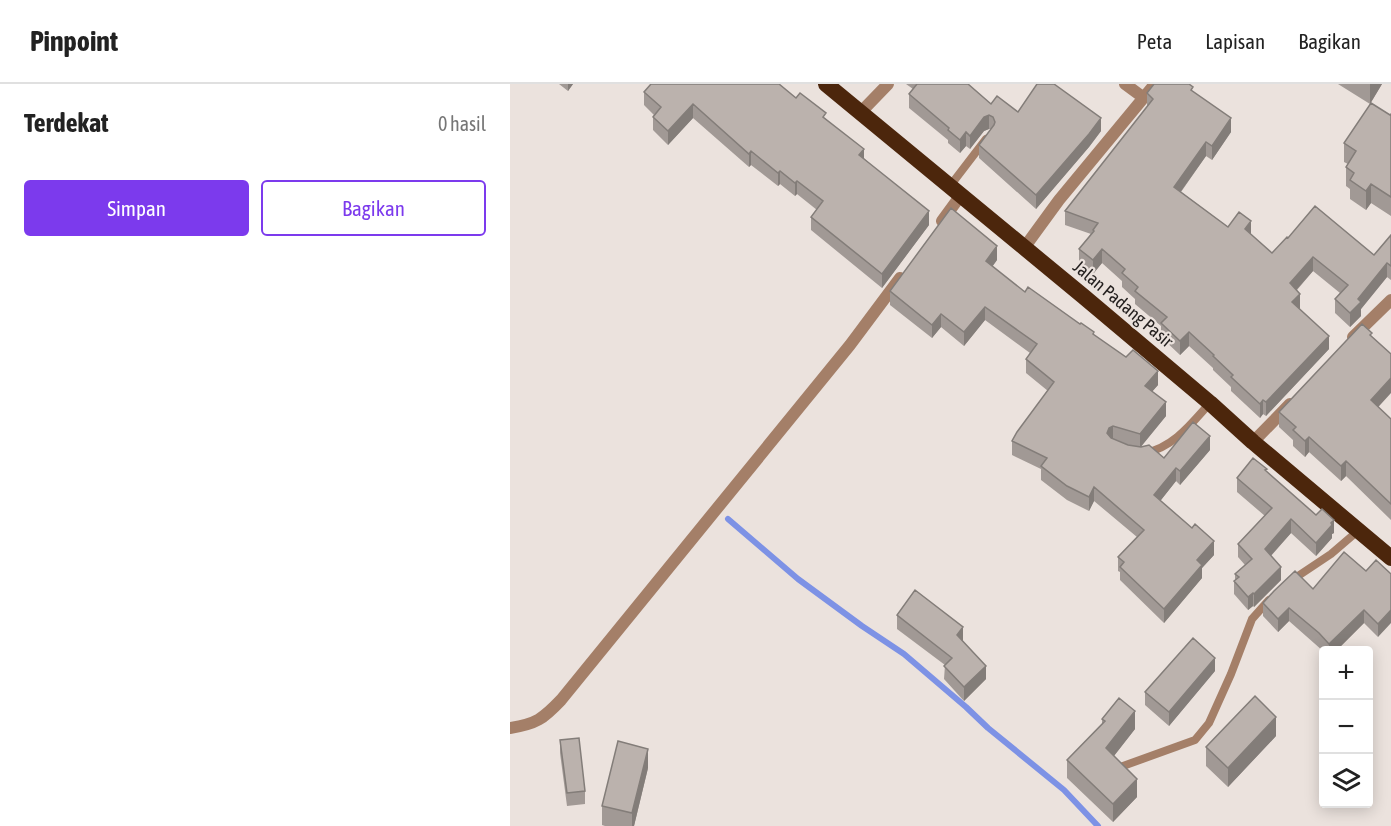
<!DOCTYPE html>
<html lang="id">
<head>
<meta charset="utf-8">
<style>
	body { margin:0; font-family:"Asap Condensed",sans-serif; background:#f2f2f2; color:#222 }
	.controls { position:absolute; right:18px; bottom:18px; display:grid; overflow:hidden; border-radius:6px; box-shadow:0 3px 15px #0003 }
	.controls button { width:54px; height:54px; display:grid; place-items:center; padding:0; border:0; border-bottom:2px solid #e0e0e0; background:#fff; color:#222; font:30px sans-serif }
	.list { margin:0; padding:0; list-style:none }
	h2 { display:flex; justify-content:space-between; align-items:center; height:78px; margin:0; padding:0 24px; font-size:26px }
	h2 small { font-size:20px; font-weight:400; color:#767676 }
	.actions { display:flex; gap:12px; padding:18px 24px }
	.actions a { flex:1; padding:14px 0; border:2px solid #7c3aed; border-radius:6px; text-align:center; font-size:21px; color:#7c3aed }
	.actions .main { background:#7c3aed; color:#fff }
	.icon { flex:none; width:33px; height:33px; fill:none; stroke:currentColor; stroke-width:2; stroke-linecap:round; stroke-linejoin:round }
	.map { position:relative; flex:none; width:881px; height:742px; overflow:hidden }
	header { display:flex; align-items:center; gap:36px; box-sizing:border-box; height:84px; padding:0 30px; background:#fff; border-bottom:2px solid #e0e0e0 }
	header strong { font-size:28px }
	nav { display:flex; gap:33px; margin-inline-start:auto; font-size:21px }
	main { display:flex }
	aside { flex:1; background:#fff }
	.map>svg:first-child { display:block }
</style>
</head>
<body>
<header>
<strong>Pinpoint</strong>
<nav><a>Peta</a><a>Lapisan</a><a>Bagikan</a></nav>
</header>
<main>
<aside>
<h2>Terdekat<small>0 hasil</small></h2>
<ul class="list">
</ul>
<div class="actions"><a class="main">Simpan</a><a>Bagikan</a></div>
</aside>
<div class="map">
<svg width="881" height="742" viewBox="0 0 881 742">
	<rect width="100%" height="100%" fill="#ebe2dd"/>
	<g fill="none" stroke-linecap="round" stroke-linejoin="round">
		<path stroke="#7d92e5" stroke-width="6" d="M218,435L288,495L352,542L394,570L456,623L478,644L554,706L588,742"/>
		<path stroke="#a47f68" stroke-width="8" d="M440,102L476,55
			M635,369C664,363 681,340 700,319
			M782,496L821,470L849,446
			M613,682L685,656L699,639L721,590L742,535L759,516"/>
		<path stroke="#a47f68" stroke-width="12" d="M615,0L634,14
			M350,29L378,0
			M432,137L451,111
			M514,164L549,116L645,0
			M843,253L881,216
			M743,358L780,320
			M0,644C26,640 33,635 51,616L340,261L390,194"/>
		<path stroke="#4c260c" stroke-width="16" d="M316,0L573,212L700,319L743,358L881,474"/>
	</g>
	<path fill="#a19995" d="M49,0H63L58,7Z
		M396,0H458L481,20L508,28L591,47L579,63L526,125L469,74V61L481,45H479L474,47L460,65L456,62L450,69L438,59V56L399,24V10L403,5Z
		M828,0H872L860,20Z
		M683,7L721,48L702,76L696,72L671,108L718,143L741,151L762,169L778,154L864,171L881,151V196L877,193L851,225V232L840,243L825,229V215L830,209L803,187L787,206L790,224L789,225L819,265L756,332L753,330L750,334L721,307V303L703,286V284L679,262L670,271L651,253V242L625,220V215L612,203V197L592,179L583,190L569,179V165L581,150L555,141V127L637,23V9Z
		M134,8L286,14L316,35L419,141L372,204L301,146V133L307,126L287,110L285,112L270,100L268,102L241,81L239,83L183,34L158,61L143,46V33L144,31L134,21Z
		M881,30V132L861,119L856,126L840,115V105L836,102V83L838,80L834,78V59Z
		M487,176L482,183L515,208L584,251L648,301L642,307L656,332L631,362L654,374L700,366L670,401L666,397L650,417L704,471L692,484V494L654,539L610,496V488L608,487V473L627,453L584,417L579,427L557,416L531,396V385L502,371V357L538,307L516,289V275L520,269L475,236L454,262L431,243L422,254L380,221V207Z
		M862,253L868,323L881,335V436L836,392L831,397L799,368L795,373L783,362V356L769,343V328Z
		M757,388L824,449L822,450V454L806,472L781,449L761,472L771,496L744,523L743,522L738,526L724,510V497L725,496V490L735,481L728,473V460L755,432L727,408V394Z
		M856,487L881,490L868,553L854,539L826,567H813L779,537L768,548L753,532V519L803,505Z
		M387,531L453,557L476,595L454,617L434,595L435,581L387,545Z
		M705,587L659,642L635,621V608Z
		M592,635L625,645L604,672L627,713L603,738L557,694V676L592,640Z
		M766,652L718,703L696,682V663Z
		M50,656L75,707V720L57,722L50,669Z
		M138,684L124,742H95L92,741V722Z"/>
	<path fill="#837d79" d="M58,0H63L58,7Z
		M860,0H872L860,20Z
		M183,20V34L158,61V47Z
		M479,31V45L474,47L460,65V52L474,33Z
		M591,34V47L579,63L526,125V111Z
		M721,34V48L702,76V62Z
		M456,48V62L450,69V56Z
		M696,58V72L664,117V103Z
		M354,65V78L349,71Z
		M241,67V81L239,83V70Z
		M270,87V100L268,102V89Z
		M287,97V110L285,112V99Z
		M861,100V119L856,126V107Z
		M419,127V141L372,204V190Z
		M741,137V151L735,145Z
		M487,162V176L476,191V177Z
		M592,165V179L583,190V176Z
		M803,173V187L780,213V199Z
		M877,179V193L851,225V232L840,243V229L848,215Z
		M790,210V224L782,231V218Z
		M475,223V236L454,262V248Z
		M431,230V243L422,254V241Z
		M679,248V262L670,271V257Z
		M819,252V265L756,332V318Z
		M648,287V301L635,316V302Z
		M881,294V309L861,331V316Z
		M753,316V330L750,334V320Z
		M656,318V332L630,364V350Z
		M603,342V356L599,357L597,349L599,344Z
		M700,352V366L670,401V387Z
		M799,353V368L795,373V357Z
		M836,377V392L831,397V382Z
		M666,384V397L644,425V411Z
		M584,403V417L579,427V413Z
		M781,435V449L755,478V465Z
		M824,436V449L822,450V454L806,472V459Z
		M704,457V471L692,484V494L654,539V525L687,476Z
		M771,483V496L744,523V510Z
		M743,509V522L738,526V513Z
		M779,524V537L768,548V535Z
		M854,526V539L826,567H819V560Z
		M881,526V539L868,553V540Z
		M453,543V557L447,564V551Z
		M705,574V587L659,642V628Z
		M476,582V595L454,617V603Z
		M625,627V645L596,682V664Z
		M766,633V652L718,703V684Z
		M138,665V684L124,742H122V729Z
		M627,695V713L603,738V720Z"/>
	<path fill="#bbb2ad" stroke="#837d79" stroke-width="1.5" d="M141,0H269L286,14L290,9L316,29L313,33L354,65L349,71L419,127L372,190L301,133L313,117L287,97L285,99L270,87L268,89L241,67L239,70L183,20L158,47L143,33L151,23L134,8Z
		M407,0H458L481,20L487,12L508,28L527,0H544L591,34L579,50L526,111L469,61L484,41L485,38L483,33L479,31L474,33L460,52L456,48L450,56L438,46L439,44L399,10Z
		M644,0H679L683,3L681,6L721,34L702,62L696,58L664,103L718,143L729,128L741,137L735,145L762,169L777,153L778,154L805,122L864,171L881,151V182L877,179L848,215L851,218L840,229L825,215L838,201L803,173L780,199L790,210L782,218L819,252L756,318L753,316L750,320L721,293L723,291L703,272L704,271L679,248L670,257L651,239L657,233L625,207L628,203L612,189L615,185L592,165L583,176L569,165L584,147L583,146L588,139L555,127L643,15L637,9Z
		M861,19L880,31L881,30V113L861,100L856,107L840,96L844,89L836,83L846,67L834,59Z
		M441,124L487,162L476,177L515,208L518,203L570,240L571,239L584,248L583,250L616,273L623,266L648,287L635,302L656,318L630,350L603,342L599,344L597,349L601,354L618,361L631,363L639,361L654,374L683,338L700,352L670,387L666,384L644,411L682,444L685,440L704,457L687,476L692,481L654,525L610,483L614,478L608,473L634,446L584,403L579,413L557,402L531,382L537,374L502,357L507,348L544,298L516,275L527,260L475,223L454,248L431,230L422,241L380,207Z
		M852,240L862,249L860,251L881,270V294L861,316L881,335V420L836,377L831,382L799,353L795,357L783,346L786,343L769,328Z
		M743,374L757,385L755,386L806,431L812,425L824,436L821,439L822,441L806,459L781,435L755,465L771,483L744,510L743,509L738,513L724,497L729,493L725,490L742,475L728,460L762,424L727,394Z
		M834,468L856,487L866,476L881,490V526L868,540L854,526L819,560L809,549L779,524L768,535L753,519L764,507L785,487L803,505Z
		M405,506L453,543L447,551L476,582L454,603L434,582L442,574L387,531Z
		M683,554L705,574L659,628L635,608Z
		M745,612L766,633L718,684L696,663Z
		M609,614L625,627L596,664L627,695L603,720L557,676L595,637L592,635Z
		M69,654L75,707L57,709L50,656Z
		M108,657L138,665L122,729L92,722Z"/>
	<g text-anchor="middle" stroke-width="4.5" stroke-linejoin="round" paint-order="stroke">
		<g font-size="18" fill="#231f1e" stroke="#ebe2dd">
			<text transform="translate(613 220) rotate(40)" y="6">Jalan Padang Pasir</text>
		</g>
	</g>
</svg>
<div class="controls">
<button>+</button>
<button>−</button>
<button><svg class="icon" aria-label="layers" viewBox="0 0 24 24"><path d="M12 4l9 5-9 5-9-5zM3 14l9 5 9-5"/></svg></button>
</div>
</div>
</main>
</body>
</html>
